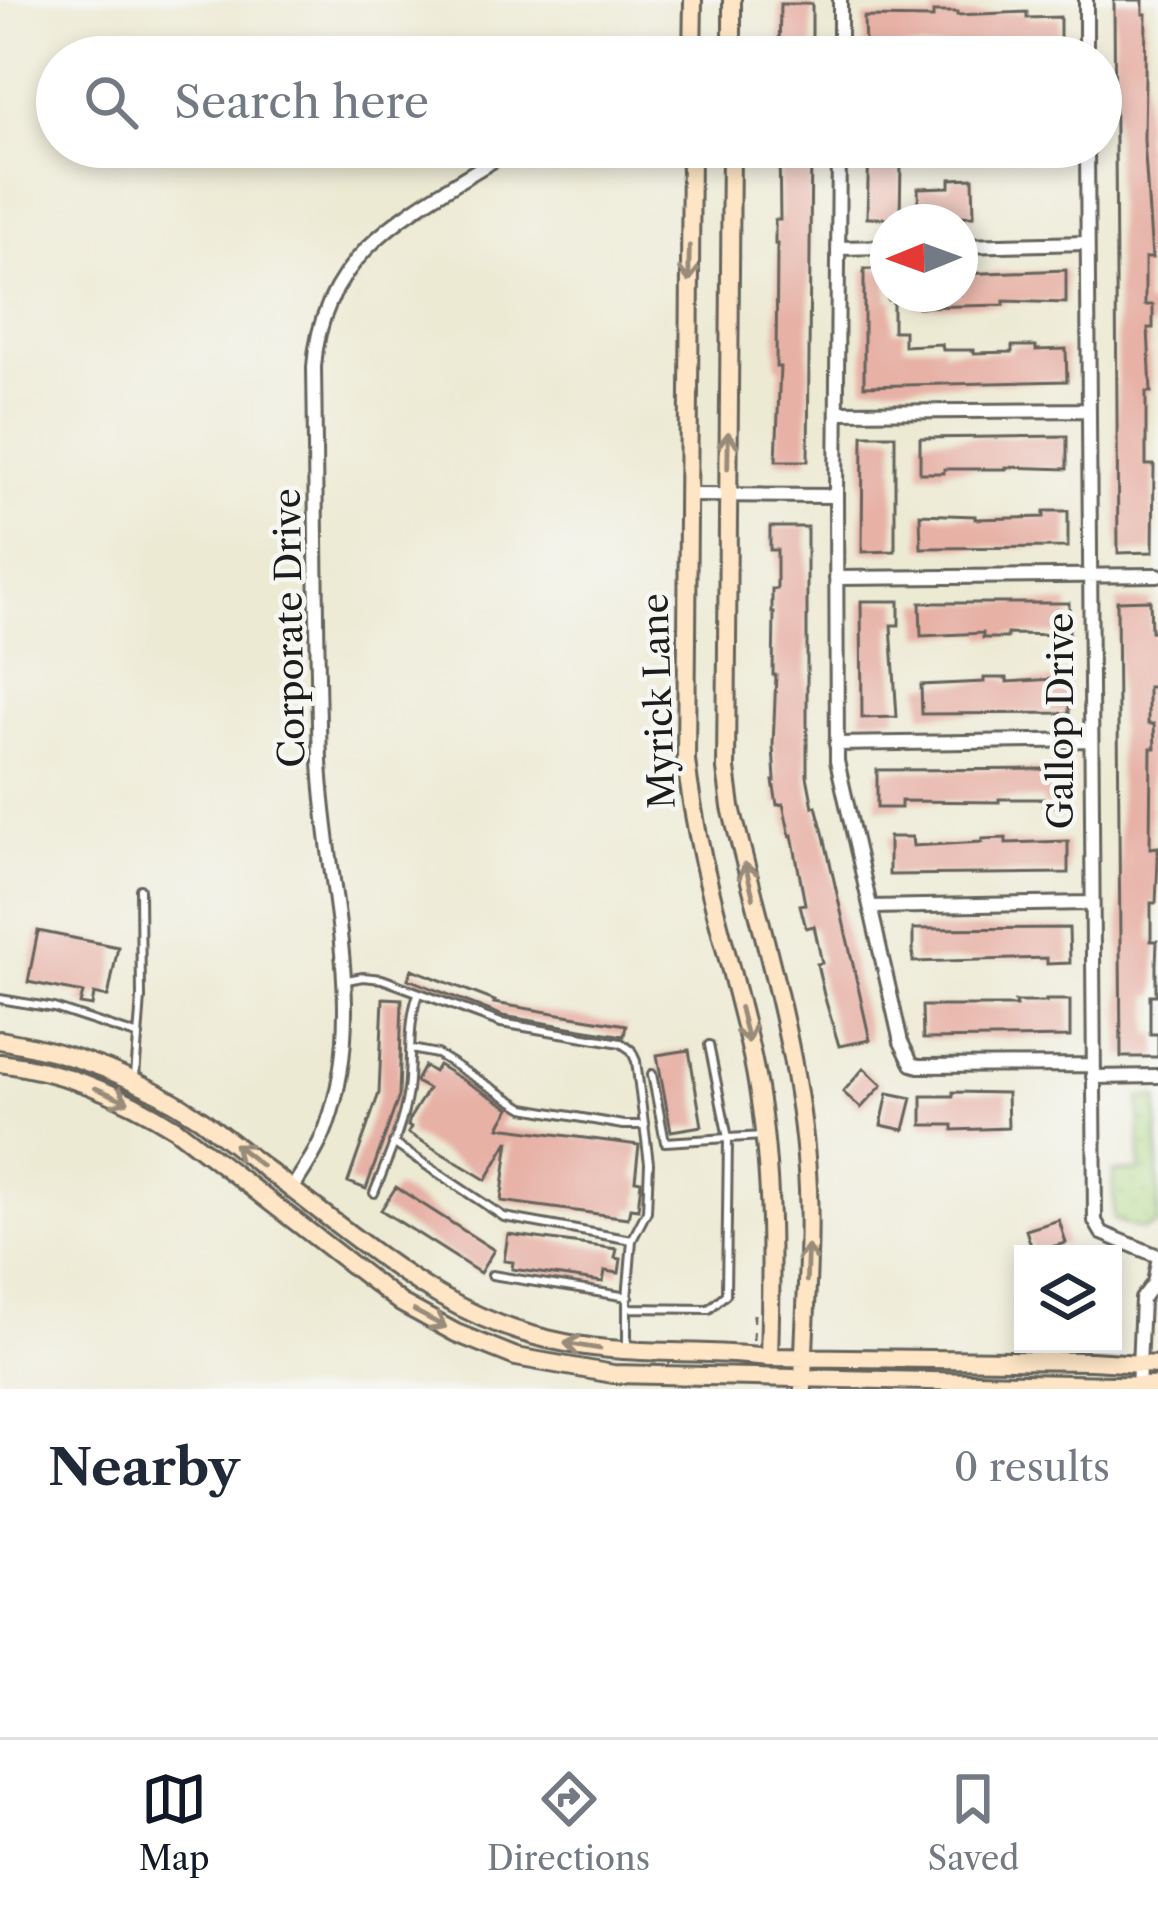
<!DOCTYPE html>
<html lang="en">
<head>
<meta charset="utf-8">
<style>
	body { margin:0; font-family:"Libre Caslon Text",serif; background:#f6f6f7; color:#1f2937 }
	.controls { position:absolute; right:36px; bottom:36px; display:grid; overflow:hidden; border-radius:0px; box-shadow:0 6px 18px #0003 }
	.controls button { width:108px; height:108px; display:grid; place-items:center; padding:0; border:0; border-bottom:3px solid #e0e1e3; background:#fff; color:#1f2937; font:60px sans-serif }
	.compass { position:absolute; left:870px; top:204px; width:108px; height:108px; border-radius:50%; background:#fff; box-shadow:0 6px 18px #0003; rotate:269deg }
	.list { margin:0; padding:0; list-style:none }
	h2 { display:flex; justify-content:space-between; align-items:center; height:156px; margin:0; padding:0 48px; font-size:51px }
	h2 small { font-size:39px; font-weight:400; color:#747a83 }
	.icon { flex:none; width:66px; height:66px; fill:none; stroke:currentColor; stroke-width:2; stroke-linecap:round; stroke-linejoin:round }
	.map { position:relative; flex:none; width:1158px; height:1389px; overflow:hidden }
	.search { position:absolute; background:#fff; box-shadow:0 6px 18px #0003; left:36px; right:36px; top:36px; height:132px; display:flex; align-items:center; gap:30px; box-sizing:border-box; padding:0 42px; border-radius:66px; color:#747a83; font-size:45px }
	.sheet { height:348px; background:#fff }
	nav { display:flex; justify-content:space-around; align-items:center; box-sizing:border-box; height:168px; border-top:3px solid #e0e1e3; background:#fff; font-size:33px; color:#747a83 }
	nav a { display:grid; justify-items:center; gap:6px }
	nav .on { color:#111827 }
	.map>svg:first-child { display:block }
</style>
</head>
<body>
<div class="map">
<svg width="1158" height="1389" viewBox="0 0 1158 1389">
	<defs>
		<pattern id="park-dots" width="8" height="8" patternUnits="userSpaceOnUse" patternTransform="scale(3)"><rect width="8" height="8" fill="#add985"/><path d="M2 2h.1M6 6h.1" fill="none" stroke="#94ba72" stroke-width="1.8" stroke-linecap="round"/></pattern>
	</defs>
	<rect width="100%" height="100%" fill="#f6f6f2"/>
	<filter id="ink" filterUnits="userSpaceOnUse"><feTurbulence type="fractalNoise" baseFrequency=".00833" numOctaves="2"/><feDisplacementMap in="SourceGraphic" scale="24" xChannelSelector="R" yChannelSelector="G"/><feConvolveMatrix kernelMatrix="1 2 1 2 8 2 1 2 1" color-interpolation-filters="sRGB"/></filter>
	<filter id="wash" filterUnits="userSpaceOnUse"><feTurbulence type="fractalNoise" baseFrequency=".004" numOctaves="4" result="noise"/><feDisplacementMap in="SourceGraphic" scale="48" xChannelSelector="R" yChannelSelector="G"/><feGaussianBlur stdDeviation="2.7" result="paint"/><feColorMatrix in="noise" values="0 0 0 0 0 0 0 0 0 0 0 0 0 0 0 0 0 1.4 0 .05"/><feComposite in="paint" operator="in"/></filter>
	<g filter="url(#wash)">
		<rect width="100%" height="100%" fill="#edead4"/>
		<path fill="url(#park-dots)" stroke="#647a50" stroke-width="3" d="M1140,1098H1158V1224L1142,1230L1114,1220L1113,1172L1140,1171Z"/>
		<g id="blocks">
			<path fill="#e7b1a6" d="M1114,0H1143V14H1146L1144,140L1152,258H1145V305H1153V328H1148L1151,392H1146V465H1154L1153,552L1118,553Z
				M780,4H812V57H779Z
				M933,12H957V15L1027,12V18L1060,17V47L865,49L864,17L933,18Z
				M779,147H811L808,461H776L780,367H776L777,244H775V220H780Z
				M869,147H898V163H901L900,218H867Z
				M973,178L974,216L919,217L918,188L950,187V179Z
				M864,269H888V300H893V331H904V346L942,344L943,350H974V353L1012,352V346H1036V350L1066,349L1067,381L864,386Z
				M1066,270V303L1004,301V305L918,307V294H960V274Z
				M863,435H895V551L862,552Z
				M1067,436V469L1006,467V469H944V473H920V438Z
				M1044,511H1068V547L921,548L920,514L975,516V519L1044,517Z
				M770,527H807V776L813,807L816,806L824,836L870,1040L839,1046L824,995L817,964L822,963L814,926L806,928L800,905L805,904L792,835L790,836L783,804L777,805L773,781H775L773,746L776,675H773L774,613H772V589H777V550H770Z
				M1150,600L1151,631H1156V655L1154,687H1148V724H1154L1155,748H1151L1150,848L1158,847V860L1156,903H1151V941H1157L1156,965V995H1150V1034H1158V1057H1121L1117,601Z
				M861,601H899V625H891L897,717L862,718Z
				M920,603H1069V635L1007,634V638H983V633L921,636Z
				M984,678H1007V682L1069,678V713L922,714L921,685L984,682Z
				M1067,769V806H1043V799H999V802L901,801V808H877V770Z
				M889,837H912L913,846L982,842V839L1006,838V843L1068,841V873L889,875Z
				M1069,928L1070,963L1047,964V958L913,962V929Z
				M38,931L118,947L108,997L94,994L92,1006L80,1004L83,993L28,982Z
				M412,969L495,1001L494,1003L626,1025L624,1036L503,1016L408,979Z
				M383,998L402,999L399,1096L366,1189L348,1182L379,1093Z
				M1046,1000H1070V1037L923,1039L922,1006H1016L1015,1002H1046Z
				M689,1050L702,1126L671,1131L657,1055Z
				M438,1065L510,1108L499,1127L639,1145L635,1180L641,1181L638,1209L630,1208L628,1218L501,1201L509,1140L486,1180L408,1133L411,1128L408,1126L410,1118L428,1089L416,1082L417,1079L424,1066L434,1072Z
				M864,1068L882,1085L861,1108L843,1092Z
				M953,1092L1007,1093L1008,1128L953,1130V1125H922V1096H953Z
				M888,1093L912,1098L904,1130L881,1125Z
				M396,1187L494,1250L480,1273L381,1210Z
				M1059,1220L1066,1243L1033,1252L1026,1230Z
				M508,1234L617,1249L615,1258L621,1259L619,1273L605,1271L603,1282L512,1269L513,1262L504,1261Z"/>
		</g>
	</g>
	<g filter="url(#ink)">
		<use href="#blocks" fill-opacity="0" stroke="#65645c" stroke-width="3"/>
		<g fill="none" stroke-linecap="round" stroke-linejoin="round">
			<defs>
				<path id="lane" d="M347,980L363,977L382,979L501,1023L621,1043L631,1050L636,1061L649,1163L647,1211L632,1240L627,1299V1348
					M0,999L54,1008L139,1036
					M411,1049L437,1054L524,1108L623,1125H645
					M652,1074L665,1142L728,1138L709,1045
					M135,1077L141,998L140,889
					M393,1143L504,1217L632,1240
					M374,1193C387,1161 403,1126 408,1091C412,1058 407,1025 418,994
					M492,1275L628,1297
					M627,1308L709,1309L726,1294L728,1138L764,1136"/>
				<path id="street" d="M840,57V0
					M1086,57V0
					M839,147L836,496L837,761L901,1042L912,1064L919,1066L1093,1065
					M1087,147L1095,1221L1102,1233L1158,1256
					M960,246L1087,243
					M839,248L888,247
					M837,412L1089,410
					M687,495L836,496
					M836,578L1158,575
					M836,744L1091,740
					M871,907L1091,903
					M1093,1077L1158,1076
					M292,1189C305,1168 319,1148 327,1125C369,1007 325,882 320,761C316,630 316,498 314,367C322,245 424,205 515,147
					M1138,1389L1142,1299L1154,1283L1158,1262"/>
				<path id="secondary" d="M732,0V57
					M692,57L693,0
					M691,147L686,760C697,861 730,957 752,1056C773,1156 772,1256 769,1357
					M731,147L726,769L731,807C759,922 796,1039 806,1158C813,1235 804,1312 803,1389
					M0,1040C73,1052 139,1077 201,1119C242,1151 284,1183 325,1215C402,1274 467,1325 566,1343C633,1356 701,1349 769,1357L1091,1361L1158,1365
					M0,1063C64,1071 122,1095 176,1129L401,1303L456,1333L516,1357L613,1374L1158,1386"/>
			</defs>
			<use href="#lane" stroke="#65645c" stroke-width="12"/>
			<use href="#street" stroke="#65645c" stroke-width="18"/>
			<use href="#secondary" stroke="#65645c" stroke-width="22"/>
			<path stroke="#65645c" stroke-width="3" stroke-dasharray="9 9" stroke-linecap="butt" d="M753,1340L754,1314"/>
			<use href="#lane" stroke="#fff" stroke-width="6"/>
			<use href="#street" stroke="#fff" stroke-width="12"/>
			<use href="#secondary" stroke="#fde5c5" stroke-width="16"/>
		</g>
		<defs><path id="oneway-shaft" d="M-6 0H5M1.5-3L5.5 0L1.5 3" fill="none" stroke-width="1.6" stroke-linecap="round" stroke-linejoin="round" transform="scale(3)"/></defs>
		<g stroke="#988b79">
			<use href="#oneway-shaft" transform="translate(689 264) rotate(91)"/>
			<use href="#oneway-shaft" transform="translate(728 450) rotate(-89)"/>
			<use href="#oneway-shaft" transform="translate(749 880) rotate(-104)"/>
			<use href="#oneway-shaft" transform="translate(744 1025) rotate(76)"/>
			<use href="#oneway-shaft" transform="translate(112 1095) rotate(23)"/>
			<use href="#oneway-shaft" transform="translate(248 1155) rotate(-142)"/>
			<use href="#oneway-shaft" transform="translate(807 1263) rotate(-88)"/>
			<use href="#oneway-shaft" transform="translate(430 1319) rotate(28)"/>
			<use href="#oneway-shaft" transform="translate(582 1346) rotate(-171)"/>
		</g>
	</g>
	<g text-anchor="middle" stroke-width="9" stroke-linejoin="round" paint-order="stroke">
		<g font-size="36" fill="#1c1c1c" stroke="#f6f6f2">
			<text transform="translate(289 628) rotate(-91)" y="13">Corporate Drive</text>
			<text transform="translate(658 701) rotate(-92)" y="13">Myrick Lane</text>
			<text transform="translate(1060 721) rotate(-90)" y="13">Gallop Drive</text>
		</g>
	</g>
</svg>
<div class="controls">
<button><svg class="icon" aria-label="layers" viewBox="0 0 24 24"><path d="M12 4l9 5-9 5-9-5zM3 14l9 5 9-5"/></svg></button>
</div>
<svg class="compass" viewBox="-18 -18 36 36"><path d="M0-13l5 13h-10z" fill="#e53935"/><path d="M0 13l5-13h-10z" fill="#747a83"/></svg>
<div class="search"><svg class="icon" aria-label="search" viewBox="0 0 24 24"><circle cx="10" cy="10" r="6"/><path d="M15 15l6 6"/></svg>Search here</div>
</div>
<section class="sheet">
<h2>Nearby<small>0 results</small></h2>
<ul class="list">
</ul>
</section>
<nav>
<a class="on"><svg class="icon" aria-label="map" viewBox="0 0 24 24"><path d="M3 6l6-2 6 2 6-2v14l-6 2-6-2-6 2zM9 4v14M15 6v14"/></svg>Map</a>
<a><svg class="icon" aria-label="directions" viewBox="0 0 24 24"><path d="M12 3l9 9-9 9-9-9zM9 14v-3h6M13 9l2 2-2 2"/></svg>Directions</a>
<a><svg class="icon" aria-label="saved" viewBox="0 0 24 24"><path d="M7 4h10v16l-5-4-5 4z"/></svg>Saved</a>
</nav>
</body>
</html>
